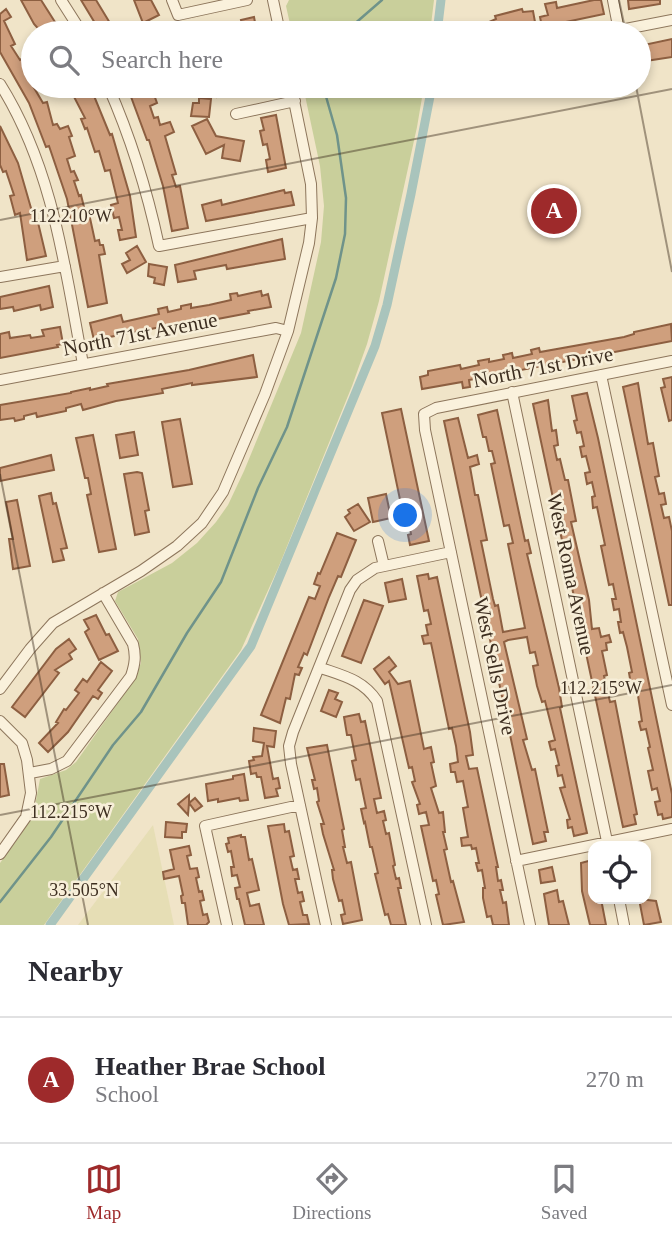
<!DOCTYPE html>
<html lang="en">
<head>
<meta charset="utf-8">
<style>
	body { margin:0; font-family:"Times New Roman",serif; background:#f7f7f7; color:#2b2b33 }
	.controls { position:absolute; right:21px; bottom:21px; display:grid; overflow:hidden; border-radius:14px; box-shadow:0 4px 10px #0003 }
	.controls button { width:63px; height:63px; display:grid; place-items:center; padding:0; border:0; border-bottom:2px solid #e1e1e2; background:#fff; color:#2b2b33; font:35px sans-serif }
	.you { position:absolute; left:406px; top:516px; width:24px; height:24px; margin:-18px; border:5px solid #fff; border-radius:50%; background:#1a73e8; box-shadow:0 0 0 10px #1a73e833 }
	.badge { display:grid; place-items:center; width:46px; height:46px; border-radius:50%; background:#9e2a2b; color:#fff; font-size:23px; font-weight:700 }
	.pin { position:absolute; translate:-50% -50%; border:4px solid #fff; box-shadow:0 2px 7px #0006 }
	.list { margin:0; padding:0; list-style:none }
	h2 { display:flex; justify-content:space-between; align-items:center; height:91px; margin:0; padding:0 28px; font-size:30px }
	h2 small { font-size:23px; font-weight:400; color:#7c7c81 }
	.list li { display:grid; grid-template-columns:46px 1fr auto; gap:21px; align-items:center; box-sizing:border-box; height:126px; padding:0 28px; border-top:2px solid #e1e1e2 }
	.list b { display:block; font-size:26px; white-space:nowrap }
	.list p { margin:0; font-size:23px; white-space:nowrap; color:#7c7c81 }
	.list em { font-size:23px; font-style:normal; color:#7c7c81 }
	.icon { flex:none; width:38px; height:38px; fill:none; stroke:currentColor; stroke-width:2; stroke-linecap:round; stroke-linejoin:round }
	.map { position:relative; flex:none; width:672px; height:925px; overflow:hidden }
	.search { position:absolute; background:#fff; box-shadow:0 4px 10px #0003; left:21px; right:21px; top:21px; height:77px; display:flex; align-items:center; gap:18px; box-sizing:border-box; padding:0 24px; border-radius:38px; color:#7c7c81; font-size:26px }
	.sheet { height:217px; background:#fff }
	nav { display:flex; justify-content:space-around; align-items:center; box-sizing:border-box; height:98px; border-top:2px solid #e1e1e2; background:#fff; font-size:19px; color:#7c7c81 }
	nav a { display:grid; justify-items:center; gap:4px }
	nav .on { color:#9e2a2b }
	.map>svg:first-child { display:block }
</style>
</head>
<body>
<div class="map">
<svg width="672" height="925" viewBox="0 0 672 925">
	<rect width="100%" height="100%" fill="#f0e4c8"/>
	<path fill="#e6deb5" d="M153,825L174,925H78Z"/>
	<path fill="#c9cf9b" d="M289,0H434L430,33H292L286,6Z
		M303,86H424L417,127L379,301L367,344L352,386L279,566L241,650L44,925H0V863L20,836L34,811L40,779L66,770L76,762L134,680L141,663L138,639L115,601L118,592L172,563L197,543L216,522L228,505L244,471L301,333L321,242L324,206L320,166Z"/>
	<g fill="none" stroke-linecap="round" stroke-linejoin="round">
		<path stroke="#6f938a" stroke-width="2.5" d="M344,33L382,0
			M0,902L51,837L113,745L141,712L187,633L221,582L258,488L287,427L336,278L345,234L346,198L337,135L323,86"/>
		<path stroke="#a9c4bc" stroke-width="9" d="M437,33L441,0
			M50,925L251,646L375,346L387,305L411,194L432,86"/>
	</g>
	<path fill="#cf9f7d" stroke="#8d5f41" stroke-width="2" d="M21,0H41L62,33H42L34,24Z
		M81,0H96L116,33H101Z
		M134,0H151L159,15L143,23Z
		M594,0H601L604,14L542,27L540,17L548,15L545,4L556,2L557,8Z
		M628,0H660V4L629,9Z
		M6,9L11,17L4,21L15,44L11,46L20,60L24,58L31,70L28,72L33,86L43,103L47,102L53,125L57,124L60,129L68,126L72,136L69,137L75,156L67,159L71,172L74,171L78,180L74,181L79,196L81,195L87,219L90,218L95,241L99,240L100,245H103L105,254L99,255L107,303L88,307L67,199L49,146L46,147L29,103L0,52V14Z
		M522,9L523,12L533,11L535,22L508,26L493,32L489,22L496,19L495,16Z
		M254,17L257,33H238L236,25L242,24L241,20Z
		M222,24L224,33H191V30Z
		M672,39V57L639,62V46Z
		M82,86H90L110,135L112,134L130,196L136,237L120,240L118,230H122L119,217L114,218L111,205L118,203L110,170L105,171L99,151L95,152L87,128L85,129L81,119L85,118L71,91Z
		M127,86H145L148,94L153,92L157,103L150,106L154,118L158,117L160,125L170,122L174,132L165,136L176,174L172,175L176,187L180,186L188,228L172,231L163,186L149,140H147Z
		M212,86H244L217,97Z
		M199,98L211,99L209,117L191,116L193,103H199Z
		M276,115L286,168L268,172L266,160L270,159L267,144L263,145L260,131L264,130L261,118Z
		M207,119L216,136L244,141L240,161L222,158L224,145L206,154L192,126Z
		M0,126L18,163L33,215L36,214L46,256L27,260L20,213L15,215L10,196L14,195L6,171L3,172L0,165Z
		M284,190L285,193L291,192L294,205L206,221L202,205L221,200L222,205L230,203Z
		M282,239L285,259L227,269L226,265L194,271L196,279L178,282L175,265Z
		M137,246L146,262L127,273L122,264L130,260L126,253Z
		M149,264L167,267L164,285L154,283L155,278L148,276Z
		M49,286L53,307L41,310L40,305L14,311L13,307L0,309V297Z
		M261,291L262,296L268,294L271,307L248,311L249,313L207,321V318L94,340L90,323L121,315L123,322L159,314L158,309L167,307L168,312L181,309V306L191,304V308L209,305L231,300L230,294L237,293L238,296Z
		M671,324L672,341L469,380L470,387L463,388L462,382L422,389L420,377L428,375V371L460,365L461,369L479,365L478,361L489,359V362L504,359L503,355L512,353L513,358L532,354L531,350L539,348L540,352L624,337L634,334V332Z
		M60,327L63,344L57,345L58,347L0,358V334L9,332L10,338L30,335L31,338L44,336L42,330Z
		M253,355L257,377L192,385V383L162,389L163,393L116,401L83,410L81,404L66,408V411L37,417L36,413L24,416V419L15,421L14,418L0,420V405L71,393V392L90,388V390L108,386L107,384L189,370Z
		M672,377V420L669,421L661,388L665,387L663,379Z
		M638,383L648,444L653,443L659,476L655,477L659,494L664,493L666,504L661,505L664,518L669,517L672,531V605H669L623,387Z
		M587,393L598,438L672,794V817L663,819L662,814L658,815L655,802L660,801L657,788L652,790L648,771L653,770L648,748L650,747L646,729L641,730L639,722L642,721L636,683L631,684L629,673L632,672L627,647L623,632L620,633L618,622H621L619,609L614,610L612,599H616L613,584L609,585L601,546L605,545L597,507L593,508L592,497L595,496L592,482L587,484L585,473L590,472L586,456L582,457L580,447L584,446L581,432L577,433L574,421L577,420L572,396Z
		M548,400L552,431L556,430L558,445L554,446L557,460L560,459L565,480H568L576,521L571,522L589,600L592,629L599,628L601,637L609,635L611,642L606,643L607,650L602,651L607,675L604,676L610,702L615,701L637,814L634,815L636,824L623,827L533,404Z
		M401,409L429,541L410,545L408,535L411,534L407,513L403,514L382,413Z
		M497,410L525,541L528,540L531,553L527,554L559,688L562,707L560,708L587,833L574,836L572,827L568,828L567,820L570,819L560,788L565,787L562,775L558,776L556,766L559,765L555,749L551,750L549,742L555,740L545,701L542,702L537,686L533,666L538,665L535,652L530,653L527,637L508,640L504,642L527,739L523,740L532,770L535,769L548,832H544L546,841L533,844L444,421L458,418L468,458L477,455L479,464L470,467L475,495H478L487,540L481,541L493,599L495,606L498,605L503,632L525,628L508,544L513,543L509,525L504,526L491,464L495,463L492,451H489L486,437H483L478,415Z
		M180,419L192,484L173,487L162,422Z
		M134,432L138,455L120,458L116,435Z
		M93,435L116,549L99,552L87,495L91,494L88,478H85L76,438Z
		M51,455L54,470L0,481V468Z
		M137,472L142,473L149,510L145,511L149,532L135,535L124,474Z
		M51,493L53,504L56,503L67,548L61,549L64,560L53,562L39,496Z
		M386,494L391,518L373,522L368,498Z
		M17,500L30,566L13,569L9,539H13L6,502Z
		M358,504L370,522L354,531L345,517L350,513L348,510Z
		M337,533L356,540L341,577L338,576L329,597L307,655L304,653L298,667L302,668L299,675L295,674L290,699L286,698L280,723L261,715L309,597L315,599L320,586L314,584L318,573L320,574Z
		M428,574L429,579L437,577L470,732L473,755L466,756L469,769L477,768L498,867H496L498,881L501,880L503,890H500L503,903L506,902L509,925H493L491,916L487,917L483,898V888H485L482,870L478,871L476,863H479L476,848L472,849L471,845L462,846L461,838L468,837L463,808L468,807L463,781L457,782L455,772H451L450,764L458,762L456,746L452,728L449,729L431,643L424,644L422,636L428,635L426,625L431,624L428,610L424,611L417,576Z
		M402,579L406,599L389,602L385,583Z
		M364,600L383,606L361,663L342,656Z
		M96,615L106,635L109,634L118,651L99,660L85,632L89,629L84,620Z
		M69,639L76,649L69,654L72,659L55,670L59,673L25,717L12,707L56,649Z
		M389,657L396,666L389,672L398,684L410,681L424,749L431,747L434,762L431,763L436,786L431,788L439,813L443,812L445,832H443L447,849L444,850L451,882L453,881L464,922L443,925L436,895L439,894L436,880L433,881L421,826L429,825L426,812L419,814L417,805L420,804L412,782L415,781L412,767L409,768L389,681L385,684L374,669Z
		M101,662L112,671L98,690L102,693L98,699L93,696L68,732L48,752L39,743L58,723L56,722L64,709L66,710L79,693L75,690L83,679L87,682Z
		M329,690L338,693L335,699L342,702L336,717L321,711Z
		M359,714L361,722L365,721L381,798L374,799L377,813L384,811L386,820L383,821L386,834L389,833L395,865L393,866L396,879L399,878L401,888H398L406,925H391L388,914L385,915L375,874L378,873L372,847H370L365,822L364,823L361,809L366,808L360,779L356,780L352,761L356,760L351,735H347L344,717Z
		M254,728L276,731L274,747L267,746L273,779L278,778L280,788L276,789L278,796L265,798L261,777H257L256,773L251,774L249,761L254,760L253,757L262,756L264,743L253,741Z
		M327,745L344,829L342,830L345,847H343L347,863L351,862L362,920L343,924L341,915L345,914L342,900L339,901L333,879L332,870H334L323,834L321,824H324L317,802L319,801L317,788L314,789L312,780H315L307,748Z
		M0,764H4L9,795L0,797Z
		M244,774L248,800L240,801L239,798L218,802V799L208,801L206,784L233,779V776Z
		M189,795V803L195,798L202,806L195,811L189,803L188,815L178,804Z
		M166,822L187,824L186,832H182V838L165,837Z
		M284,824L285,832L289,831L294,856L290,857L293,870L297,869L299,879H295L298,893L302,892L304,901L300,902L303,915H307L309,924L289,925L283,904L268,826Z
		M241,835V837H245L249,860L252,859L259,890L247,893L250,906L259,904L264,925H245L239,899H237L235,888L240,887L237,875L232,876L231,867H234L231,851L228,852L226,844L229,843L228,838Z
		M189,846L191,855L187,856L190,869L197,868L199,877L196,878L199,892L202,891L204,900L200,901L203,915L207,914L209,922L206,925H188L185,903H182L181,896L183,895L179,876L164,879L163,872L174,869L170,850Z
		M592,860L593,899H601L606,925H590L582,891L581,863Z
		M552,867L555,881L541,883L539,870Z
		M557,890L559,902L563,901L569,925H549L544,894Z
		M639,899L656,901L661,922L644,925Z"/>
	<g fill="none" stroke-linecap="round" stroke-linejoin="round">
		<defs>
			<path id="minor" d="M61,0L82,33
				M172,0L178,15L247,0
				M273,0L280,33
				M613,0L619,31
				M605,33L672,20
				M0,84C53,168 65,268 83,364
				M108,86C131,138 147,190 159,246L312,218
				M236,114L295,101
				M0,277L65,266
				M601,375L672,705
				M0,380L276,328L288,331
				M512,392L608,846
				M378,541L384,566
				M321,668C344,676 363,680 377,701L426,925
				M0,689L30,649L53,623L141,571L177,546L202,523L223,492L265,394L288,331L309,243L312,218L311,184L291,86
				M0,721L22,743L27,760L31,793L26,817L0,854
				M30,773L51,769L67,761L131,676C135,664 136,656 133,644L103,593
				M516,861L672,829
				M619,899L624,925
				M227,925L205,826L300,805
				M326,925L291,764L289,746L293,732L350,590L357,580L375,568L451,552
				M530,925L425,430L424,414L436,408L672,361"/>
		</defs>
		<use href="#minor" stroke="#8d765c" stroke-width="12"/>
		<use href="#minor" stroke="#faf1dc" stroke-width="10"/>
	</g>
	<path fill="none" stroke="#3d2e20" stroke-width="2" stroke-opacity="0.45" d="M619,0L626,33M636,86L672,272M0,220L672,89M0,474L88,925M0,815L672,685"/>
	<g text-anchor="middle" stroke-width="5" stroke-linejoin="round" paint-order="stroke">
		<g font-size="21" fill="#3d2e20" stroke="#f7eed8">
			<text transform="translate(140 334) rotate(-11)" y="7">North 71st Avenue</text>
			<text transform="translate(543 367) rotate(-11)" y="7">North 71st Drive</text>
			<text transform="translate(571 574) rotate(78)" y="7">West Roma Avenue</text>
			<text transform="translate(495 666) rotate(78)" y="7">West Sells Drive</text>
		</g>
	</g>
	<g font-size="18" text-anchor="middle" fill="#3d2e20" stroke="#f7eed8" stroke-width="5" stroke-linejoin="round" paint-order="stroke">
		<text x="71" y="222">112.210°W</text>
		<text x="601" y="694">112.215°W</text>
		<text x="71" y="818">112.215°W</text>
		<text x="84" y="896">33.505°N</text>
	</g>
</svg>
<div class="controls">
<button><svg class="icon" aria-label="locate" viewBox="0 0 24 24"><circle cx="12" cy="12" r="6"/><path d="M12 2v4M12 18v4M2 12h4M18 12h4"/></svg></button>
</div>
<div class="you"></div>
<div class="pin badge" style="left:554px;top:211px">A</div>
<div class="search"><svg class="icon" aria-label="search" viewBox="0 0 24 24"><circle cx="10" cy="10" r="6"/><path d="M15 15l6 6"/></svg>Search here</div>
</div>
<section class="sheet">
<h2>Nearby<small></small></h2>
<ul class="list">
<li><span class="badge">A</span><div><b>Heather Brae School</b><p>School</p></div><em>270 m</em></li>
</ul>
</section>
<nav>
<a class="on"><svg class="icon" aria-label="map" viewBox="0 0 24 24"><path d="M3 6l6-2 6 2 6-2v14l-6 2-6-2-6 2zM9 4v14M15 6v14"/></svg>Map</a>
<a><svg class="icon" aria-label="directions" viewBox="0 0 24 24"><path d="M12 3l9 9-9 9-9-9zM9 14v-3h6M13 9l2 2-2 2"/></svg>Directions</a>
<a><svg class="icon" aria-label="saved" viewBox="0 0 24 24"><path d="M7 4h10v16l-5-4-5 4z"/></svg>Saved</a>
</nav>
</body>
</html>
